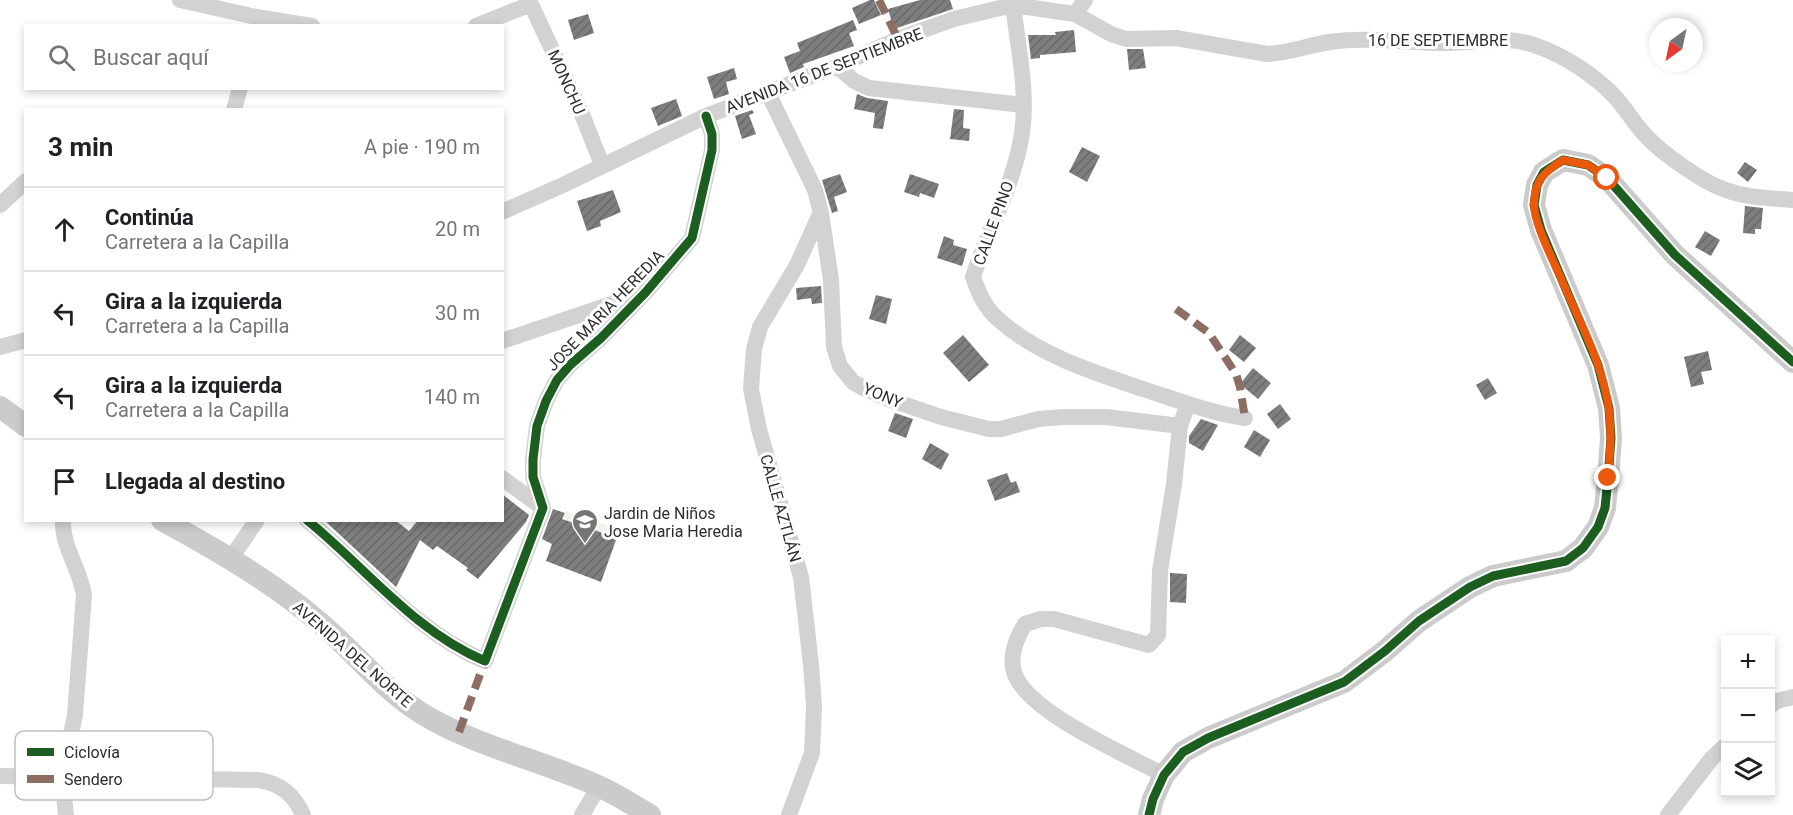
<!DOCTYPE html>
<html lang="es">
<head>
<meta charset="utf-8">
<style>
	body { margin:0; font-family:Roboto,sans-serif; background:#f2f2f2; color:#202124 }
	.controls { position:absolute; right:18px; bottom:18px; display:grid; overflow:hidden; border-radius:0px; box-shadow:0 3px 9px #0003 }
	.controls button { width:54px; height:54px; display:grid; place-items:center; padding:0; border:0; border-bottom:2px solid #e0e0e0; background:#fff; color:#202124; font:30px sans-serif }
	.compass { position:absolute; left:1649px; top:18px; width:54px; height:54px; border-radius:50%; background:#fff; box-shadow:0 3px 9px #0003; rotate:213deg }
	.stop { position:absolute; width:18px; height:18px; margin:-14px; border:4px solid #ea580c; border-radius:50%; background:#fff }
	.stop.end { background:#ea580c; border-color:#fff; box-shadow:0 2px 6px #0008 }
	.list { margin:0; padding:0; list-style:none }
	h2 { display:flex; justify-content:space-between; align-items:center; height:78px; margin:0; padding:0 24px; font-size:26px }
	h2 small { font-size:20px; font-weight:400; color:#757577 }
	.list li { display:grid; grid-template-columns:39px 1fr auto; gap:18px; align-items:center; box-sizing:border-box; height:84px; padding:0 24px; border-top:2px solid #e0e0e0 }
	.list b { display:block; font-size:22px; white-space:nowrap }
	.list p { margin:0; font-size:20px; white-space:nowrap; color:#757577 }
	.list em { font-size:20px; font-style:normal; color:#757577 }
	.icon { flex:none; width:33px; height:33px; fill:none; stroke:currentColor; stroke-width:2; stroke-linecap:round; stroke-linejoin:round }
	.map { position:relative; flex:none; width:1793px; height:815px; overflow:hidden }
	.search { position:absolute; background:#fff; box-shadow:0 3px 9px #0003; left:24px; top:24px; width:480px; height:66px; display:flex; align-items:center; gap:15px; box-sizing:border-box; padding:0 21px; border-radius:0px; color:#757577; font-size:22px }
	.panel { position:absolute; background:#fff; box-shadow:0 3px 9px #0003; left:24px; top:108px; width:480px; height:414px; border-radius:0px }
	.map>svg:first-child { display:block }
</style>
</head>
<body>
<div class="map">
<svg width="1793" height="815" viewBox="0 0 1793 815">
	<defs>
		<pattern id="building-hatch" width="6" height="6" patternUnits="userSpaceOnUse" patternTransform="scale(1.5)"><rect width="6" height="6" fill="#7e7e7e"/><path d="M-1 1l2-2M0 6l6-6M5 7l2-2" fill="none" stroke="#686868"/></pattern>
	</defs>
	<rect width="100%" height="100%" fill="#fff"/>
	<path fill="#eff5eb" d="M566,511L619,529L616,538L564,520Z"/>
	<path fill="url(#building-hatch)" d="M870,0H874L881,15L859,24L852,8Z
		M920,0H950L953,9L894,29L888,9Z
		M588,14L594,33L574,40L568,20Z
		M853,20L857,30L849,33L854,46L803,64L804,67L790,73L784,57L800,51L797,43Z
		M1074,30L1076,52L1040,55V58L1031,59L1028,35H1056L1055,32Z
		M1127,49H1143L1146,68L1129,70Z
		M734,68L737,79L726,82L729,94L714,99L707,77Z
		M857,94L867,98L888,101L883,129L873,128L875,113L854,109Z
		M676,99L682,116L658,126L651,108Z
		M954,109L964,110L963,128L970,129L969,141L950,139Z
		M752,110L754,113L749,115L756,134L742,139L735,116Z
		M1082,147L1100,156L1087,182L1069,172Z
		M1745,162L1757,170L1748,182L1737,173Z
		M840,174L847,192L834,197L838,211L832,213L822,180Z
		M910,174L939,184L934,198L920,193L919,197L904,192Z
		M613,190L621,212L600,221L601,226L587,231L577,201Z
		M1745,206L1763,208L1761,229H1755V234L1743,233Z
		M1705,231L1720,240L1711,256L1695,247Z
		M944,236L954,240L953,245L967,249L962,266L937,258Z
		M821,286L822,303L812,304L811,298L797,300L796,288Z
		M876,295L892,299L886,324L869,319Z
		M963,335L989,365L969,382L943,353Z
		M1240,335L1256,348L1244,362L1229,350Z
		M1708,351L1712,370L1701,372L1704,384L1691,387L1684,357Z
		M1253,368L1271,383L1258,399L1240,384Z
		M1488,378L1497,393L1485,400L1476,385Z
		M1280,404L1291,419L1278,429L1267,414Z
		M895,413L913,419L906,438L888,431Z
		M1201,419L1218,425L1203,451L1189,443V436Z
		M1254,430L1270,440L1260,457L1244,447Z
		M930,443L949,454L941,470L922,459Z
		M1007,473L1011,483L1016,481L1020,492L995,501L987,480Z
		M502,494L529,515L526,522L478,579L466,570L468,568L437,546L433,550L420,540L396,587L324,520H395L409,531L418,520H502Z
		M553,509L565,513L562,519L600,532L616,540L601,582L546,561L552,544L542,539Z
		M1170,573L1187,574L1186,603L1170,602Z"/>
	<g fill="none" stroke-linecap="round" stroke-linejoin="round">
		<path stroke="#d2d2d2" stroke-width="16" d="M180,0L256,17L312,26
			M529,0L582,114L602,165
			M1013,5C1018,47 1028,92 1022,133C1015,182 988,230 973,277C979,294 985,308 999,320C1040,356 1093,372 1143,389C1177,400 1210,413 1245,418
			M1075,14L1111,34L1126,39L1176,38L1267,54C1289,53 1309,45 1330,42C1365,37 1402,42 1438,43C1471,44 1506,34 1537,46C1565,56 1596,76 1616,98C1627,110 1635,125 1647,137C1663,154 1704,183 1726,190C1747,198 1771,198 1793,200
			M476,26L531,4
			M837,66L854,81L869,88L1024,105
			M768,93L815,190L821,213L831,280L834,347L840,366L853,382L865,389L891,400L941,417L989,429H1001L1038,419L1064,417H1106L1180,426
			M234,110L240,88
			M0,205L26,181
			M502,212L563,185L706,116L837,66L898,39L954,19L1013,5L1075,14L1085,0
			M502,341L641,294
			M0,347L26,340
			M502,478L543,508
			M63,520C62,548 80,568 84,595L75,715L62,777L66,815
			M307,520C365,567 415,632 485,661L543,508L533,477V459L537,426L546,401L557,380L570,365L601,338L645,293L692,238L712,150V134L706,116
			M231,558L257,520
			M1770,706L1777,701L1793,697
			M1164,775C1127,755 1026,712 1014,672C1009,655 1017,637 1025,624L1041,619H1054L1149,645L1158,635L1160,571L1174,484L1180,426L1188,404
			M0,776L258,780C280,783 294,794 303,815
			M582,815L599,786
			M789,815L812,753L814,706L811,665L801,577L759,429L751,389L754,349L760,327L797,265L820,214
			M1668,815L1712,758L1726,745"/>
		<path stroke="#cbcbcb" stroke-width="22" d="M0,407L26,426
			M162,520C217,550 271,581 319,622C355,652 380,687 421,713C472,745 543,761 598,786C616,794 633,805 650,815
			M1149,815L1153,799L1164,775L1183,752L1208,738L1344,682L1385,651L1419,621L1470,587L1493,576L1566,561L1583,548L1598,527L1605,508L1608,479L1611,438L1609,408L1598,365L1541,230L1534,205L1537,185L1544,172L1563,160L1588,165L1607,178L1675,255L1793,362"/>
		<path stroke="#8d6e63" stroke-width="8" stroke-dasharray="15 8" stroke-linecap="butt" d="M879,0L898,39
			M1176,309L1209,333L1236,374L1240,387L1245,418
			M459,732L485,661"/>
		<defs>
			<path id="cycleway" d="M307,520C365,567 415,632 485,661L543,508L533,477V459L537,426L546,401L557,380L570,365L601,338L645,293L692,238L712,150V134L706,116
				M1149,815L1153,799L1164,775L1183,752L1208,738L1344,682L1385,651L1419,621L1470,587L1493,576L1566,561L1583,548L1598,527L1605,508L1608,479L1611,438L1609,408L1598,365L1541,230L1534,205L1537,185L1544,172L1563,160L1588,165L1607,178L1675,255L1793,362"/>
		</defs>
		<use href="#cycleway" stroke="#fff" stroke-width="13"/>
		<use href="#cycleway" stroke="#1b5e20" stroke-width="9"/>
	</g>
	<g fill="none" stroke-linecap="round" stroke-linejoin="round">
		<path stroke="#ea580c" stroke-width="8" d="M1607,178L1588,165L1563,160C1545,172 1535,179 1534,203C1533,221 1552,258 1560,276C1578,319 1603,363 1609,410C1612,433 1610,455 1608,478"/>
	</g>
	<defs>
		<symbol id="school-pin" viewBox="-11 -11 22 30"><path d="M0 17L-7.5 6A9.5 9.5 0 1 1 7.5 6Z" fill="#767676" stroke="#fff"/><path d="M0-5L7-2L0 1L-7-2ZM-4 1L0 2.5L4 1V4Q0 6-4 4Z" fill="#fff"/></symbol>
	</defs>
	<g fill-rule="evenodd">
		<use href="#school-pin" x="570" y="507" width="30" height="40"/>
	</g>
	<g text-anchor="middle" stroke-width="6" stroke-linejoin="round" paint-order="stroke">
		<g font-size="16" fill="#2d2d2d" stroke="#fff">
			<text x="1438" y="46">16 DE SEPTIEMBRE</text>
			<text transform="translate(824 70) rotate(-21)" y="6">AVENIDA 16 DE SEPTIEMBRE</text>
			<text transform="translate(567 82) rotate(66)" y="6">MONCHU</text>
			<text transform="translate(993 223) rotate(-70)" y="6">CALLE PINO</text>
			<text transform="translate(605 310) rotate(-46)" y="6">JOSE MARIA HEREDIA</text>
			<text transform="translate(883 395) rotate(23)" y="6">YONY</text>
			<text transform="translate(781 508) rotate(74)" y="6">CALLE AZTLÁN</text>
			<text transform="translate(353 654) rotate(41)" y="6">AVENIDA DEL NORTE</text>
		</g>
		<g font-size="16" fill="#2d2d2d" stroke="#fff" text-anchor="start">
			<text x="604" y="519">Jardin de Niños<tspan x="604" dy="18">Jose Maria Heredia</tspan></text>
		</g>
	</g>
	<rect x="15" y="731" width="198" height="69" rx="9" fill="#fff" stroke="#c0c0c0" stroke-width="1.5"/>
	<rect x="27" y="748" width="27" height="8" fill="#1b5e20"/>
	<rect x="27" y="775" width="27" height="8" fill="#8d6e63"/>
	<g font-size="16" fill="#2d2d2d">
		<text x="64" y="758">Ciclovía</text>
		<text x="64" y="785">Sendero</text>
	</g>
</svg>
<div class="controls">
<button>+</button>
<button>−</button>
<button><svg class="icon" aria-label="layers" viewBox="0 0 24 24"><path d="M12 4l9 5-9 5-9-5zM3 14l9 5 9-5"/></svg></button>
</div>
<svg class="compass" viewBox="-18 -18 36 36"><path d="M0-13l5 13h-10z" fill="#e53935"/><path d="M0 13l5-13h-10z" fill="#757577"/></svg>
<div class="stop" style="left:1607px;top:178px"></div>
<div class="stop end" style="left:1608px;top:478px"></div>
<div class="search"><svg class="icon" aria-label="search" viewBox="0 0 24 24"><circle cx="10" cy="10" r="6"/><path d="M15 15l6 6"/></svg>Buscar aquí</div>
<section class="panel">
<h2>3 min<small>A pie · 190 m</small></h2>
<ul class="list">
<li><svg class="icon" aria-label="ahead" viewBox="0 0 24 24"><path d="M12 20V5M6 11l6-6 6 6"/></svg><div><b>Continúa</b><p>Carretera a la Capilla</p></div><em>20 m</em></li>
<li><svg class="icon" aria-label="left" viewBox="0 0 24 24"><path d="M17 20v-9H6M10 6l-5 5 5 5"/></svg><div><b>Gira a la izquierda</b><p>Carretera a la Capilla</p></div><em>30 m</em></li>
<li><svg class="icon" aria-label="left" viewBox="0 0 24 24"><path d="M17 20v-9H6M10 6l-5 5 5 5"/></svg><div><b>Gira a la izquierda</b><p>Carretera a la Capilla</p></div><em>140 m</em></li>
<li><svg class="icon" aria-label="arrive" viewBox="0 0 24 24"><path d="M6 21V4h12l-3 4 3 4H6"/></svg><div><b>Llegada al destino</b></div></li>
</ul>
</section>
</div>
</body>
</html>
